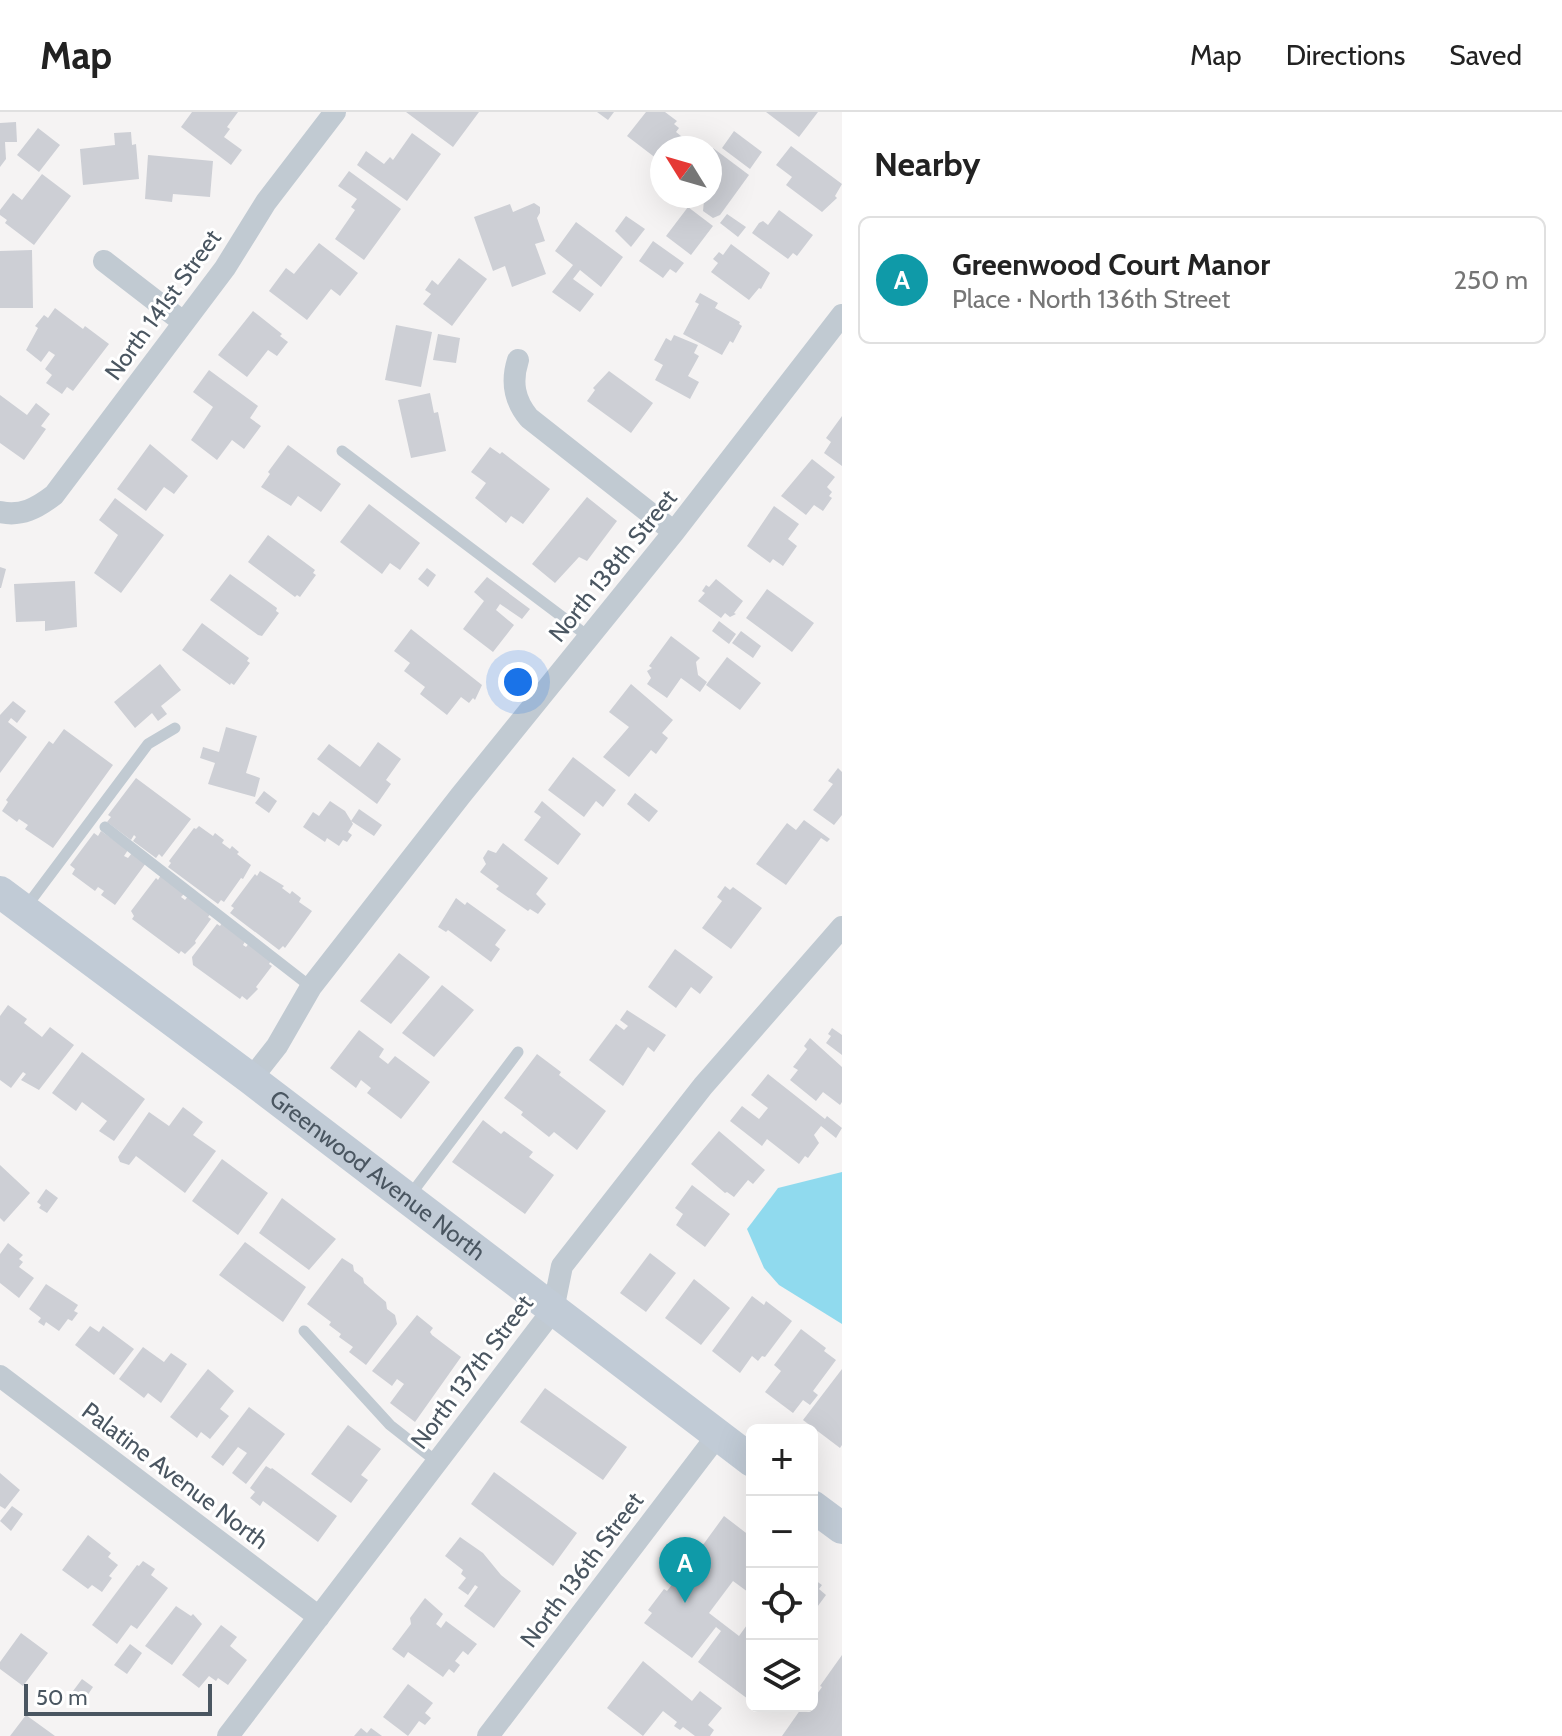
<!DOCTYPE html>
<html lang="en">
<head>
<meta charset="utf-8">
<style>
	body { margin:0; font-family:Cabin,sans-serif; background:#f6f6f6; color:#222 }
	.controls { position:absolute; right:24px; bottom:24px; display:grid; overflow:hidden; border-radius:12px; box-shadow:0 8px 32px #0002 }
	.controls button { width:72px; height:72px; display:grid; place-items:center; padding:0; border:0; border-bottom:2px solid #e0e0e0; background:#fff; color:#222; font:40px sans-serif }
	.compass { position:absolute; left:650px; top:24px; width:72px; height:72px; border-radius:50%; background:#fff; box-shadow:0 8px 32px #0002; rotate:307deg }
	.scale { position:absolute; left:24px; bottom:20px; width:188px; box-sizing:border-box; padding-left:8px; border:4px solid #4a5661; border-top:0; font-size:22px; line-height:28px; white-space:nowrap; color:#4a5661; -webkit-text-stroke:6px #fff; paint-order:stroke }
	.you { position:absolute; left:518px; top:570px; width:28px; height:28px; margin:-20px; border:6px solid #fff; border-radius:50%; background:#1a73e8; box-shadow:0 0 0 12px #1a73e833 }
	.badge { display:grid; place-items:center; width:52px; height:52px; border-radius:50%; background:#111827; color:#fff; font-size:26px; font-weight:700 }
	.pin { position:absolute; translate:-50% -66px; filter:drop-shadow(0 2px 4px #0008) }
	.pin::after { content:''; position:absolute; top:42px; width:28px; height:24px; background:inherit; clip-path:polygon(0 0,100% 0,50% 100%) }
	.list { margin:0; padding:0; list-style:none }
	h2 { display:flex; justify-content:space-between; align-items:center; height:104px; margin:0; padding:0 32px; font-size:34px }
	h2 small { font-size:26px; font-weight:400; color:#767676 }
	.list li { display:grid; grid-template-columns:52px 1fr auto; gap:24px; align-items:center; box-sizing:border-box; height:128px; margin:0 16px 16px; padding:0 16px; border:2px solid #e0e0e0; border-radius:12px }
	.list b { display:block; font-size:30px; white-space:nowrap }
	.list p { margin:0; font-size:26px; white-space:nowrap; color:#767676 }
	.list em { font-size:26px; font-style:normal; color:#767676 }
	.icon { flex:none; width:44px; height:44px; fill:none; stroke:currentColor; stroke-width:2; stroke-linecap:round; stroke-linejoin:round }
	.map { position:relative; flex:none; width:842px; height:1624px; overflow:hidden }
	header { display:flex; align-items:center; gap:48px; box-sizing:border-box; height:112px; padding:0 40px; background:#fff; border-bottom:2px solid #e0e0e0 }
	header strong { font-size:38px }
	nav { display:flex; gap:44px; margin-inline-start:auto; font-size:28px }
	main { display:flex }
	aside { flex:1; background:#fff }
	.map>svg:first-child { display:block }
</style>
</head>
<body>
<header>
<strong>Map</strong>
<nav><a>Map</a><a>Directions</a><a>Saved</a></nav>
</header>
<main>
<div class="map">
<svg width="842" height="1624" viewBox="0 0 842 1624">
	<rect width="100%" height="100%" fill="#f5f3f3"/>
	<path fill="#90daee" d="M842,1060V1212L779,1173L764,1156L747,1117L778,1076Z"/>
	<path fill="#cdcfd5" d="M192,0H238L227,15L230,17L224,25L242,38L231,53L181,15Z
		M406,0H479L453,35Z
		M597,0H614L608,8Z
		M646,0H665L677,9L674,12L679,16L676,20L691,32L688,36H662V59L657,55L661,50L627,24Z
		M766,0H818L799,25Z
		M16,10L17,30H5L6,47L0,55V11Z
		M38,16L60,33L39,60L17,43Z
		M734,19L762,40L750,57L722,36Z
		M131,20L132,33L136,32L139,67L83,73L80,37L115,33L114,21Z
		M412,21L441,42L407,89L357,53L366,39L384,52L390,45L393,48Z
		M791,34L842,72L835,84L837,86L822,100L786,73L792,65L776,53Z
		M713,36L749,63L720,103L713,106L703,99L704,88L698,84H710V40Z
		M148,43L213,49L210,85L173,82L172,90L145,87Z
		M349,59L401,97L364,148L335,127L355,98L351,95L357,87L338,74Z
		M42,62L71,84L34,133L5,111L7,108L0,103V98L13,81L22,88Z
		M534,91L540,95V101L537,106L545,129L535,132L546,162L512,175L505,154L493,159L474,105L510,92L513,100Z
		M688,95L713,114L691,143L666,124Z
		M779,98L813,123L797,144L793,141L788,147L752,121L759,111L763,109L768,113Z
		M727,102L746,115L738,125L720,111Z
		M626,104L645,117L631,135L615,119Z
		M576,110L623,145L601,175L580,158L573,167L594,182L580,200L552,180L573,153L555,139Z
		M653,129L684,151L676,161L670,157L663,166L639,149Z
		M319,131L358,161L340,184L331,177L307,208L269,179L286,156L294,162Z
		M731,132L770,161L761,177L759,176L749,188L711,160L718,151L713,147L719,140L723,143Z
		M32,138L33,196H0V139Z
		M459,146L487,167L452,214L423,192L431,182L425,178L432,168L438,173Z
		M700,181L718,191L715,196L740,210L739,212L742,214L733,231L730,229L722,243L683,222L699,192L695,190Z
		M55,196L83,217L85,214L109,232L73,279L67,275L62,282L46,271L52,263L45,257L55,243L49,239L41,250L26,238L38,216L35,214L44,203L48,206Z
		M253,199L282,222L280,224L288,230L277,244L268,238L247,265L218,243Z
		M396,213L432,220L421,275L385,268Z
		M438,222L460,226L456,251L433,248Z
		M674,223L698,233L694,241L699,244L688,264L699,270L690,287L655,268L663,253L654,248L666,226L671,229Z
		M209,258L258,294L250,306L261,314L244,337L232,328L217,348L191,328L213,295L193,280Z
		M609,259L653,291L631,321L587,289L595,278L593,276Z
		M430,281L434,301L438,300L446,339L411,346L398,288Z
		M0,283L27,303L36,291L50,302L41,314L46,317L24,348L0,331Z
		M842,304V354L824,341L831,330L826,326Z
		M150,332L188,364L174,382L164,375L146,399L117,377Z
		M288,333L341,372L321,400L298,384L291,394L261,375L270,362L268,360Z
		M490,335L500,342L502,340L550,377L523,412L511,404L506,411L475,386L486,371L471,360Z
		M812,347L835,365L827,375L832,380L829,384L832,386L823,399L814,393L806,403L781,384Z
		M587,385L617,409L587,449L579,445L555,471L532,452Z
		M115,386L164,423L121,481L94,461L118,423L99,408Z
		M369,392L420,431L400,458L390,451L382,462L340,430Z
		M774,394L799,412L788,427L797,434L783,454L773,447L770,451L747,434Z
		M268,423L315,458L313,461L316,463L300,485L297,483L295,485L248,450Z
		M0,455L6,457L1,476H0Z
		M427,456L436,463L428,475L418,467Z
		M230,462L277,496L276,499L279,501L262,524L258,523L210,488Z
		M487,465L530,497L522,507L500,492L496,498L514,513L493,540L463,517L484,489L474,480Z
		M716,467L743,489L734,501L736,502L730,505L725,501L721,506L698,489L705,481L702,479L706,473L709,475Z
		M75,469L77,515L45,519V509L16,510L14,472Z
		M767,477L814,511L792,540L746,506Z
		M719,509L736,522L729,532L712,519Z
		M202,511L249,546L247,549L250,551L234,573L231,571L230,573L182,538Z
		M411,517L482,573L475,588L473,586L469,591L461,585L447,603L420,582L425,575L404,559L410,551L394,539Z
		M741,519L761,534L753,546L732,531Z
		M671,524L700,546L696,550L698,563L707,570L700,580L681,566L667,586L647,572L651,566L647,559L652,556L649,554Z
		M727,545L761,571L740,598L706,573Z
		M160,552L181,578L161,594L167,602L158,609L152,601L135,616L114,590Z
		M631,572L673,608L662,621L668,626L656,642L651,638L629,665L603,645L629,615L609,600Z
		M13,589L26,599L17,611L11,606L8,610L27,625L0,661V603Z
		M226,615L257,624L246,661L260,666L255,685L208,672L215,651L200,646L203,635L219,640Z
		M64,617L113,653L53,736L25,717L28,713L19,707L17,710L2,699L8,690L6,688L49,629L53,632Z
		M378,630L401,647L386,668L391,672L377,692L317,647L329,632L360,655Z
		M573,645L616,678L603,695L596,689L584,705L548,678Z
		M838,656L842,660V703L834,713L813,698L833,672L828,669Z
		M136,666L191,707L162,745L159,742L156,746L133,729L136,725L134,723L131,728L107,710L111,705L108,703Z
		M264,679L277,689L269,701L255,691Z
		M635,681L658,699L649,710L627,692Z
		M330,689L345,699L353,712L348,720L352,723L347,730L343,728L339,734L327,726L325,730L303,715L313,700L319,704Z
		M542,689L581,722L558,753L524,728L541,705L534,700Z
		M359,697L382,713L374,724L351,709Z
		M804,708L830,727L827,730L821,726L786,773L756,752L787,711L796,718Z
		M199,714L213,724L215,721L224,728L222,731L230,737L232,734L239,740L237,742L251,753L243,767L241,766L224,790L221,788L218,792L168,755L171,751L169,749L194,716L196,717Z
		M101,719L128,738L124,744L128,746L132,741L146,751L115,793L101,783L104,779L98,775L95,779L72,762L75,757L70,753L94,721L98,724Z
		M503,731L548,766L536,782L546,792L538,802L530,797L528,799L496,777L499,774L480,760L486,752L483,746L488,738L496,741Z
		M260,759L284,774L282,776L290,782L292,779L301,786L299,790L312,799L285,836L283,834L279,838L230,801L234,796L231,794L255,762L257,764Z
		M161,763L185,781L181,785L185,788L189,783L212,800L208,805L211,807L195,829L196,831L185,842L181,839L179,842L132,807L134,804L131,799L156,766L158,768Z
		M725,774L730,778L733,775L762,796L731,837L702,816L722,789L717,785Z
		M456,786L465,793L467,790L506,818L495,833L500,837L491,850L448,818L446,820L438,815Z
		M222,811L246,828L243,833L246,835L250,830L272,847L269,852L272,854L256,875L258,877L247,888L242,884L240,887L193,853L192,845L217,812L220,814Z
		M675,837L713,865L700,882L691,875L676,896L648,875Z
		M399,841L430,865L391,912L360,889Z
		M442,873L474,898L434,945L402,921Z
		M8,893L27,907L24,911L42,925L50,915L74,933L39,978L21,968L26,962L23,960L11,976L0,968V904Z
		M627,898L666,923L654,940L648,935L623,974L589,948L616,912L624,918L628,914L620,908Z
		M832,916L842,923V943L826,931L831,924L828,922Z
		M359,918L384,937L379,945L388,952L395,944L430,970L401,1007L367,981L371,976L361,968L356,976L330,956Z
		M810,926L842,955V990L840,993L823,980L816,989L790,968L798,958L793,955L807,937L804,934Z
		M82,940L145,987L114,1029L99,1019L107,1009L82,990L76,999L52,981Z
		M537,942L561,960L559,963L606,999L577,1038L554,1020L549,1025L521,1003L523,1000L504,986Z
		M768,962L825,1007L827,1004L842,1016L836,1026L821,1014L814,1023L819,1031L808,1046L805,1044L799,1052L767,1027L762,1034L730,1009L742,994L759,1007L768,996L751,983Z
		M183,995L203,1010L193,1023L216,1039L185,1081L136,1044L129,1053L120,1050L118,1045L149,1000L169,1014Z
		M483,1008L501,1022L504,1019L533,1040L529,1045L554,1063L525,1102L452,1050Z
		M719,1019L765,1058L753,1072L748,1068L734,1085L727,1080L725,1081L691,1052Z
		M222,1047L268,1081L238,1123L192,1089Z
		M0,1053L30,1081L4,1110L0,1106Z
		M692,1073L730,1102L705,1135L676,1113L683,1102L675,1096Z
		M46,1077L58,1086L47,1101L39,1096L41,1093L37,1090Z
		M282,1086L336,1127L309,1158L259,1121Z
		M245,1130L306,1175L283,1210L219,1163Z
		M8,1131L23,1143L19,1147L23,1150L19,1155L34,1166L19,1186L0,1171V1142Z
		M650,1141L676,1161L646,1200L620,1181Z
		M342,1146L353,1153L354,1159L363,1166L364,1171L386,1190L387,1197L395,1203L397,1212L366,1253L349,1240L353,1235L339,1225L341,1222L329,1213L331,1210L307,1192Z
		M694,1167L730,1196L701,1233L665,1206Z
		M46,1172L78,1193L74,1199L78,1201L72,1209L68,1207L59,1219L46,1210L44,1214L38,1210L41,1206L29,1197Z
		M752,1184L764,1193L766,1189L792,1209L765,1245L762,1244L758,1249L752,1244L740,1261L712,1239Z
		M417,1203L433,1216L430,1220L432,1223L461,1245L415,1310L390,1291L404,1272L397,1267L392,1274L372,1259Z
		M90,1214L99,1220L103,1214L134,1237L114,1263L75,1233Z
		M801,1217L826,1236L824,1239L836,1248L813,1279L818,1283L810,1293L803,1288L793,1301L765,1280L781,1259L774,1253Z
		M143,1235L164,1250L171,1241L187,1252L161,1291L148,1281L144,1286L119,1267Z
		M208,1257L234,1279L220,1297L229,1304L210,1327L201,1320L197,1326L170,1305Z
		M842,1257V1333L840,1336L803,1308Z
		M545,1276L627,1335L603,1368L520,1310Z
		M249,1295L285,1322L246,1372L232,1361L247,1341L238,1335L223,1354L211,1345Z
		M348,1313L381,1337L361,1363L368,1368L351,1391L311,1362Z
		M266,1354L271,1357L272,1356L337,1404L318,1430L263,1389L260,1394L250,1386L255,1380L250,1376Z
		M494,1360L577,1421L553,1454L471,1392Z
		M0,1361L20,1378L5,1397L0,1394Z
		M12,1394L23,1402L11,1419L0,1409Z
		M724,1404L750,1424L752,1422V1467L749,1471L752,1473V1483L733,1469L709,1501L739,1524L752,1506V1582L748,1587L698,1550L721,1519L716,1515L692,1546L644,1511L652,1501L648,1498L664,1477L667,1479L678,1465L675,1462L681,1453L685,1456L693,1446L689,1444L696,1434L700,1437Z
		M88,1423L111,1441L108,1445L118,1453L109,1464L112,1466L102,1480L92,1473L88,1477L62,1458Z
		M460,1425L483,1441L501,1463L521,1479L494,1516L464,1494L478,1475L475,1473L468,1483L458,1476L466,1466L461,1462L463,1458L445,1444Z
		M143,1449L155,1457L151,1463L168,1476L137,1517L131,1513L117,1532L92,1513L137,1453L139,1454Z
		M812,1466L822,1473L819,1477L826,1483L812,1502Z
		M425,1486L443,1502L436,1512L441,1516L446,1509L477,1532L468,1543L463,1539L455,1549L460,1553L454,1561L449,1557L443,1565L408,1540L404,1546L392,1537L411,1512L410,1506Z
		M176,1494L191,1504L193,1502L202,1512L172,1553L145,1534Z
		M221,1513L237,1525L230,1534L247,1548L228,1573L218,1566L216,1569L209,1564L199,1576L182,1563Z
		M21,1521L48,1541L23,1574L0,1557V1550Z
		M130,1532L142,1541L127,1562L114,1553Z
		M842,1543V1624H782L803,1594H812V1589L822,1575L820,1574Z
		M643,1549L692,1589L700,1579L722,1596L708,1613L714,1618L710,1624H695L683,1615L680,1618L674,1614L677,1610L663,1599L643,1624L607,1596Z
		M82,1567L93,1575L85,1587L73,1579Z
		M408,1572L433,1591L425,1601L431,1606L425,1613L419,1609L408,1624L383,1605Z
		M26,1603L55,1624H10Z
		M361,1616L367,1621L371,1616L382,1624H354Z"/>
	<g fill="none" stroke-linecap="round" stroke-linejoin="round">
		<path stroke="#c1cad2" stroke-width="11" d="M342,339L589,525
			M105,715L311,875
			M26,795L148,632L175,616
			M408,1086L518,940
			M304,1219L390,1313L437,1350"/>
		<path stroke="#c1cad2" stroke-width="22" d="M104,149L183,210
			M518,248C511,270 514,288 529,306L674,420
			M0,400C21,405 37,396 54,383L225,156L266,90L335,0
			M251,967L277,934L311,875L461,683L674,420L842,203
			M0,1264L319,1505
			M228,1624L553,1198L562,1154L703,974L842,815
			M488,1624L717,1324"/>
		<g stroke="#c1cbd6" stroke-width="32">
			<path id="s1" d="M0,780L251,967L752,1349"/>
			<path d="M812,1394L842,1416"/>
		</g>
	</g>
	<g text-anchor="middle" stroke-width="6" stroke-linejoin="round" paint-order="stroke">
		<g font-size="24" fill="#4a5661" stroke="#fff">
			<text transform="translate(163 193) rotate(-54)" y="8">North 141st Street</text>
			<text transform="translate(613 454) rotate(-51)" y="8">North 138th Street</text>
			<text dy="8" stroke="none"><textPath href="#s1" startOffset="472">Greenwood Avenue North</textPath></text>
			<text transform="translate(472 1260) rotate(-53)" y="8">North 137th Street</text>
			<text transform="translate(175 1364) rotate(37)" y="8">Palatine Avenue North</text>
			<text transform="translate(582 1458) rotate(-53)" y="8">North 136th Street</text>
		</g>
	</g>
</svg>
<div class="controls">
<button>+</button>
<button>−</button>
<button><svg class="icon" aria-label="locate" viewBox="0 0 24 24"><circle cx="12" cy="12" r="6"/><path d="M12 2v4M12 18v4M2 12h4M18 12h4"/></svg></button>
<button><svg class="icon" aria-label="layers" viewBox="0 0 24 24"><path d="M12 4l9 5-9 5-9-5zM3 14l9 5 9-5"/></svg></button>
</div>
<svg class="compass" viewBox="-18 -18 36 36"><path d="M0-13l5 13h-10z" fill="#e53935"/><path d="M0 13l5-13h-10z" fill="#767676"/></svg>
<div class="scale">50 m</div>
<div class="you"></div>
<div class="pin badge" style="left:685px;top:1491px;background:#0f9aa8">A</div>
</div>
<aside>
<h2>Nearby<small></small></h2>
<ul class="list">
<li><span class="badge" style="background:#0f9aa8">A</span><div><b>Greenwood Court Manor</b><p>Place · North 136th Street</p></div><em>250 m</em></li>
</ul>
</aside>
</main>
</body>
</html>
